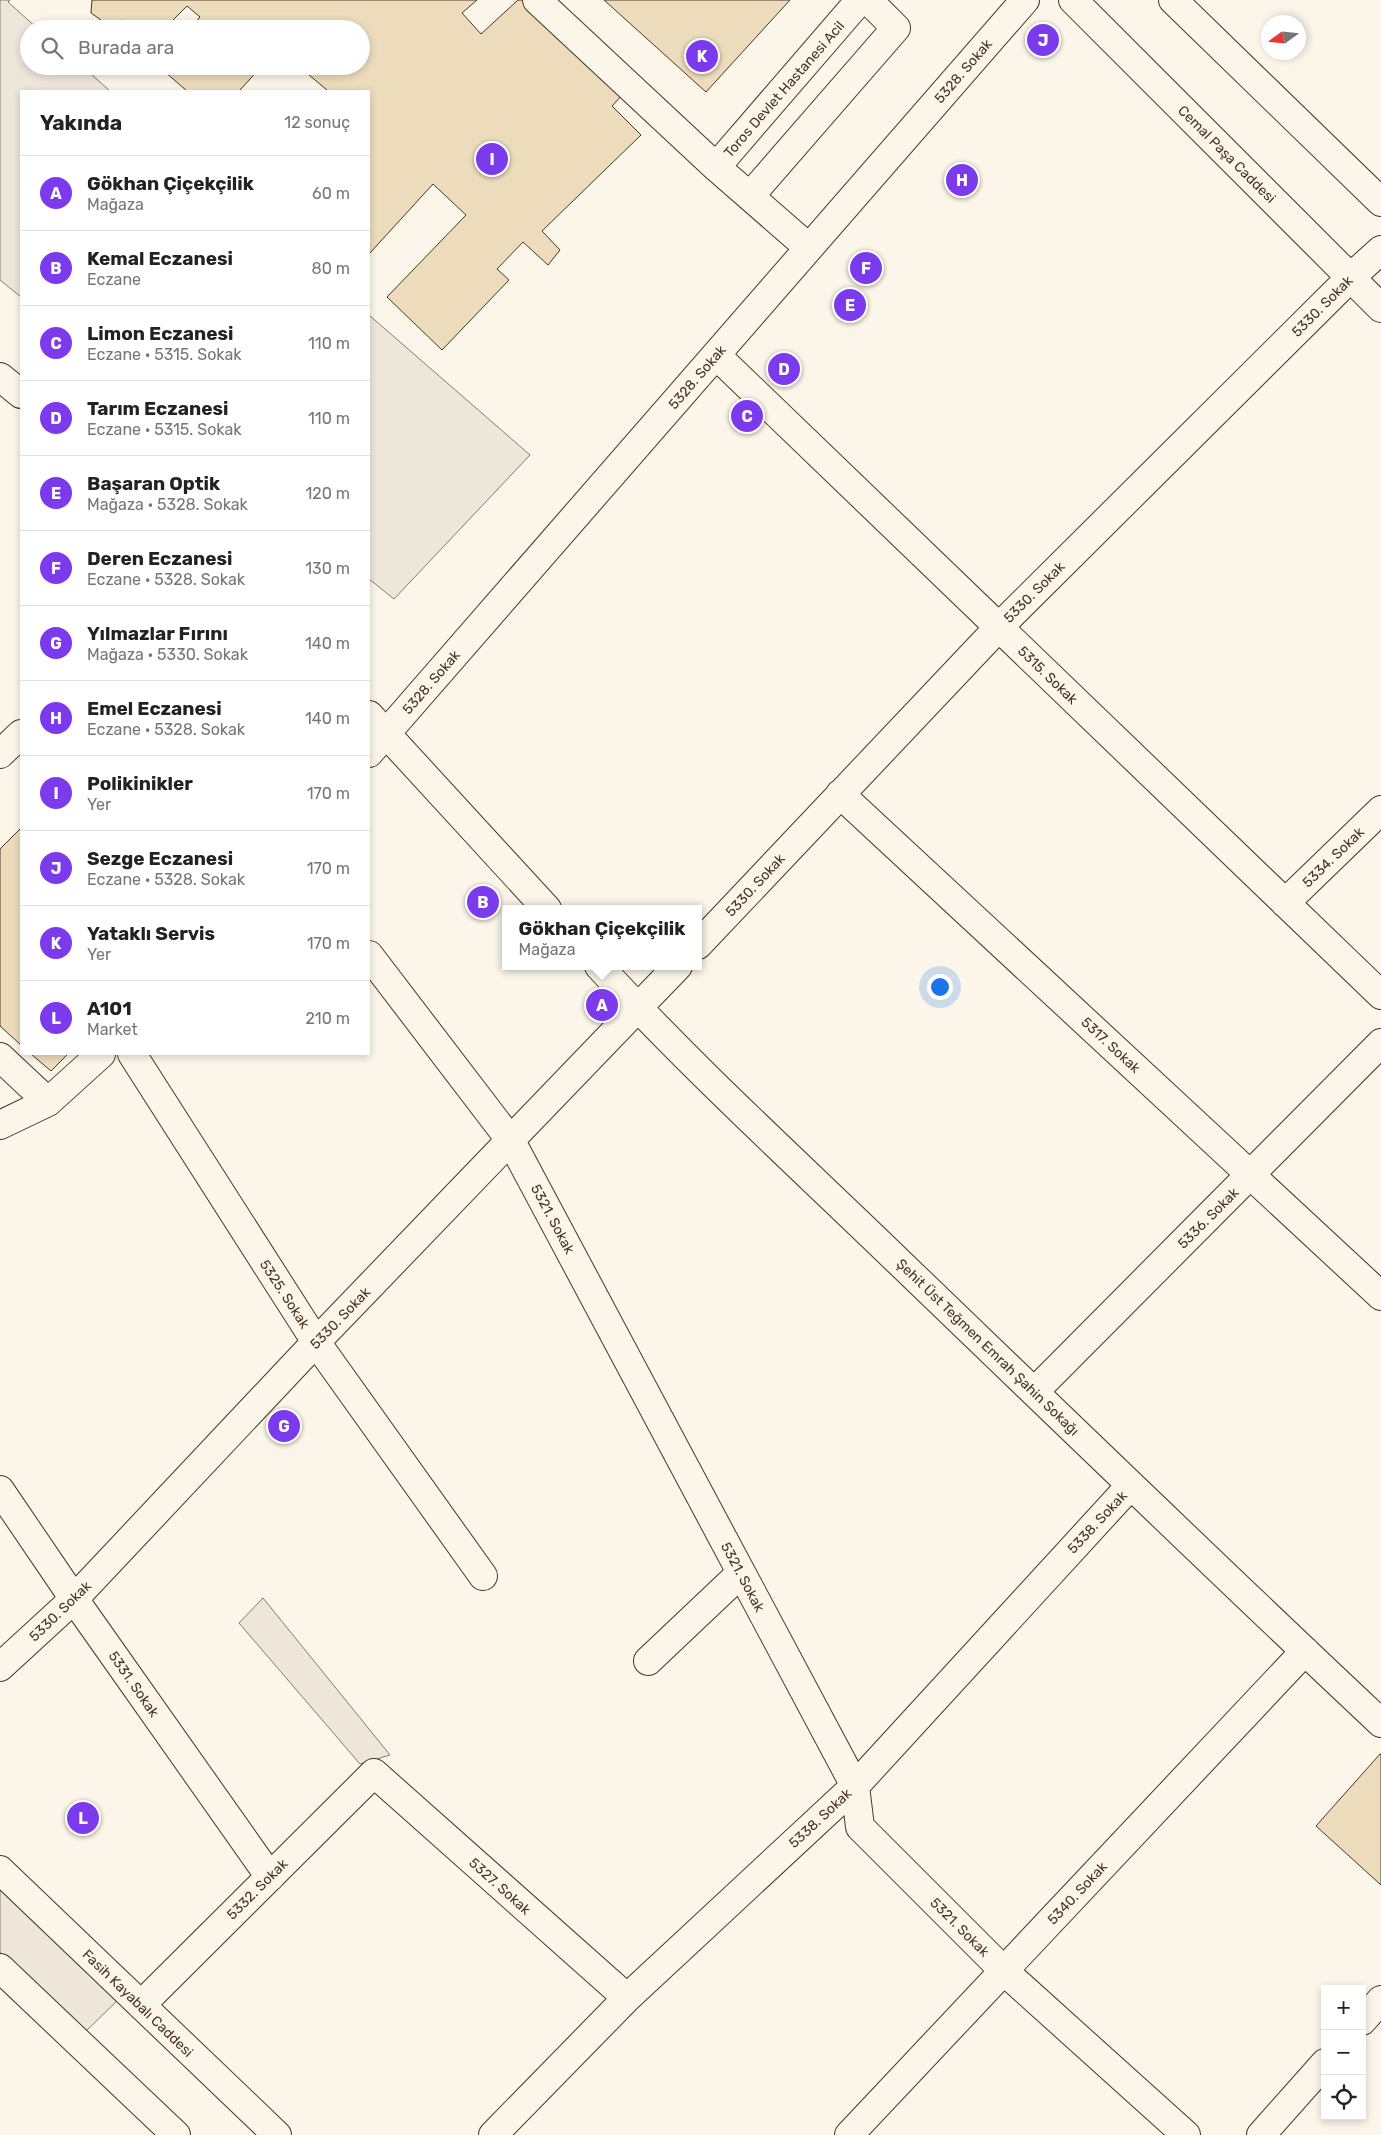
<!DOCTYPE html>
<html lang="tr">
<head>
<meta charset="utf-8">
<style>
	body { margin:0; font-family:Rubik,sans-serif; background:#f6f6f6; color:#222 }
	.controls { position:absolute; right:15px; bottom:15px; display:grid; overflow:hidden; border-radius:0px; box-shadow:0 2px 8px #0003 }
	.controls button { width:45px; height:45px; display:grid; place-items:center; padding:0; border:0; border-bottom:1px solid #e0e0e0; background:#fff; color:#222; font:25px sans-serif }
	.compass { position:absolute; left:1261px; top:15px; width:45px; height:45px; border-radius:50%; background:#fff; box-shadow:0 2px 8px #0003; rotate:255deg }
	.you { position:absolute; left:939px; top:986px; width:18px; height:18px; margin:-12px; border:4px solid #fff; border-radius:50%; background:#1a73e8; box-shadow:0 0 0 8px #1a73e833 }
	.badge { display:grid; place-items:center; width:32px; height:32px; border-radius:50%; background:#7c3aed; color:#fff; font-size:16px; font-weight:700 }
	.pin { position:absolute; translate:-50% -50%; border:2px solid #fff; box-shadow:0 1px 5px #0006 }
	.popup { position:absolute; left:502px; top:905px; width:200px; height:65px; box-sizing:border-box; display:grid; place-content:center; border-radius:0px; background:#fff; filter:drop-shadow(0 1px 4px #0005); font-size:16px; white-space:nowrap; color:#767676 }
	.popup b { font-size:19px; color:#222 }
	.popup::after { content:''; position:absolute; left:50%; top:100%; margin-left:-10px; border:10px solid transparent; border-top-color:#fff }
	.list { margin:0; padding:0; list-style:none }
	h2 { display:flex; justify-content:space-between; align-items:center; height:65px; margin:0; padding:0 20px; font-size:21px }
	h2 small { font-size:16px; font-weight:400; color:#767676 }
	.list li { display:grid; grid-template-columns:32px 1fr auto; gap:15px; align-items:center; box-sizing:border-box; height:75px; padding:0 20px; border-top:1px solid #e0e0e0 }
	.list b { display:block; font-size:19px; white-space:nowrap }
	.list p { margin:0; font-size:16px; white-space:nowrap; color:#767676 }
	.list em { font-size:16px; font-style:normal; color:#767676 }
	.icon { flex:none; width:28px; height:28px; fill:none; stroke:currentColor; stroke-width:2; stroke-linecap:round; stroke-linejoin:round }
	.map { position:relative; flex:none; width:1381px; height:2135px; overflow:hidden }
	.search { position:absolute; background:#fff; box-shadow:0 2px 8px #0003; left:20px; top:20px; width:350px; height:55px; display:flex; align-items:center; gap:12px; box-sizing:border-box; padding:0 18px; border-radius:28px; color:#767676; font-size:19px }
	.panel { position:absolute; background:#fff; box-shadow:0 2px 8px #0003; left:20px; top:90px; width:350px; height:965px; border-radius:0px }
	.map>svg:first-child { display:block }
</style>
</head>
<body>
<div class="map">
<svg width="1381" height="2135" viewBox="0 0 1381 2135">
	<rect width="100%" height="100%" fill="#fbf6e9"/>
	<path fill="#ede6d9" stroke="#887966" d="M263,1598L390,1755L360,1764L239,1623Z
		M0,1881L122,1996L83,2034L0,1952Z"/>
	<path fill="#ede7d9" stroke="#887966" d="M0,0H10L8,2L38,29H29V66H82L110,91H21V297L0,280Z
		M369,315L530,455L394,599L369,579Z"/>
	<path fill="#ecdcbc" stroke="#4a3520" d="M92,0H477L462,13L481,34L518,0H529L624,93L612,106L641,135L542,231L560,250L548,265L523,242L497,269L509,280L442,350L387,297L466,215L433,184L369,254V91H326L327,90L303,70L306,66H361V29H190L200,17L187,6L164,29H122V20L108,25L91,13Z
		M604,0H790L706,92Z
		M158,66H262L239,91H187Z
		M21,828V1045L0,1026V849Z
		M31,1054H68L51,1071Z
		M1380,1754H1381V1885L1316,1826Z"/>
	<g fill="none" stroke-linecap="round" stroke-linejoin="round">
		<defs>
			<path id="minor" d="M537,0L716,167L809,248
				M716,167L860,0
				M750,196L896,28L868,0
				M716,355L1381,995
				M0,377L21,394
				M369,715L547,909
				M369,753L1025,0
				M0,754L21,734
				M840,794L1381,1296
				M1285,903L1381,810
				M698,945L999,627L1351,277L1381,250
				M369,955L511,1141L855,1786L860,1827L1004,1971L1186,2135
				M599,966C694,1070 798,1164 899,1262C1059,1416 1219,1571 1381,1723
				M132,1054L316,1342L483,1576
				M0,1057L48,1102
				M0,1125L48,1102L101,1054
				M1034,1392L1381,1043
				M0,1490L74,1599L270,1877
				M648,1661L741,1573
				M0,1667L74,1599L316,1342L678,966
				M0,1870L277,2135
				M0,1968L176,2135
				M141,2005L374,1773L627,1998
				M1362,2021L1381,2000
				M493,2135L627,1998L855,1786L1131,1485
				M849,2135L1305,1651
				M1261,2135L1325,2063"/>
			<path id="major" d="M1073,0L1381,308
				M1173,0L1381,202"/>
		</defs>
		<use href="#minor" stroke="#4a3520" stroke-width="30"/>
		<use href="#major" stroke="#4a3520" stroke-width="30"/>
		<use href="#minor" stroke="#fbf6e9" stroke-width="28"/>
		<use href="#major" stroke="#fbf6e9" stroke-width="28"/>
	</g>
	<g text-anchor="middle" stroke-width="4" stroke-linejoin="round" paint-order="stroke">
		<g font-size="14" fill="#4a3520" stroke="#fbf6e9">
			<text transform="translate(963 71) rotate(-49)" y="5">5328. Sokak</text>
			<text transform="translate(784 89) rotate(-49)" y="5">Toros Devlet Hastanesi Acil</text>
			<text transform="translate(1227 154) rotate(45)" y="5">Cemal Paşa Caddesi</text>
			<text transform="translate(1322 306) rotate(-45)" y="5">5330. Sokak</text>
			<text transform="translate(697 377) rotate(-49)" y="5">5328. Sokak</text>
			<text transform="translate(1034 592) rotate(-45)" y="5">5330. Sokak</text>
			<text transform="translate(1048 675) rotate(44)" y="5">5315. Sokak</text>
			<text transform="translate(431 682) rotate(-49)" y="5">5328. Sokak</text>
			<text transform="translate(1333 857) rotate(-44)" y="5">5334. Sokak</text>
			<text transform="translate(755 885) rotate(-47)" y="5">5330. Sokak</text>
			<text transform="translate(1111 1045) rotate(43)" y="5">5317. Sokak</text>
			<text transform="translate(1208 1218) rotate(-45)" y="5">5336. Sokak</text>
			<text transform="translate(553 1219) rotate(62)" y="5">5321. Sokak</text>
			<text transform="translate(285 1294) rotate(57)" y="5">5325. Sokak</text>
			<text transform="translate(340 1318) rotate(-46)" y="5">5330. Sokak</text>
			<text transform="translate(988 1347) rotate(44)" y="5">Şehit Üst Teğmen Emrah Şahin Sokağı</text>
			<text transform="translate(1097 1522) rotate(-47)" y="5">5338. Sokak</text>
			<text transform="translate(743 1577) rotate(62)" y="5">5321. Sokak</text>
			<text transform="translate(60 1611) rotate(-44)" y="5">5330. Sokak</text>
			<text transform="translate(134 1684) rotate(55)" y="5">5331. Sokak</text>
			<text transform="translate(820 1818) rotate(-43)" y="5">5338. Sokak</text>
			<text transform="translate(500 1886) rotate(42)" y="5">5327. Sokak</text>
			<text transform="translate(257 1889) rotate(-45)" y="5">5332. Sokak</text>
			<text transform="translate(1077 1893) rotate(-47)" y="5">5340. Sokak</text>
			<text transform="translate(960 1927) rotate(45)" y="5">5321. Sokak</text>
			<text transform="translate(138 2003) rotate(44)" y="5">Fasih Kayabalı Caddesi</text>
		</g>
	</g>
</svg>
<div class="controls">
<button>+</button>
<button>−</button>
<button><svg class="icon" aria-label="locate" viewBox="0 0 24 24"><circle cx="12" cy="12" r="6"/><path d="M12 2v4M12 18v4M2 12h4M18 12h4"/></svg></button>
</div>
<svg class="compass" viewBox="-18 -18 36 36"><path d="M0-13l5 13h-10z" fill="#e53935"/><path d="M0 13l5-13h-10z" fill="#767676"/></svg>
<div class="you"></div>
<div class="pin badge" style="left:602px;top:1005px">A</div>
<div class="popup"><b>Gökhan Çiçekçilik</b>Mağaza</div>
<div class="pin badge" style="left:483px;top:902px">B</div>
<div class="pin badge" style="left:747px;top:416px">C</div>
<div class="pin badge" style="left:784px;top:369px">D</div>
<div class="pin badge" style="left:850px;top:305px">E</div>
<div class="pin badge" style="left:866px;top:268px">F</div>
<div class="pin badge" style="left:284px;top:1426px">G</div>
<div class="pin badge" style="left:962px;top:180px">H</div>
<div class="pin badge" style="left:492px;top:159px">I</div>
<div class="pin badge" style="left:1043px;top:40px">J</div>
<div class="pin badge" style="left:702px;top:56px">K</div>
<div class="pin badge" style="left:83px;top:1818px">L</div>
<div class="search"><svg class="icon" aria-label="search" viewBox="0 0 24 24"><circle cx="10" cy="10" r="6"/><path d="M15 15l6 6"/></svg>Burada ara</div>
<section class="panel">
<h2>Yakında<small>12 sonuç</small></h2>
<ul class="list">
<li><span class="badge">A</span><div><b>Gökhan Çiçekçilik</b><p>Mağaza</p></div><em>60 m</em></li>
<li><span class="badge">B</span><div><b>Kemal Eczanesi</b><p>Eczane</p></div><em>80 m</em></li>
<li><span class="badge">C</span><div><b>Limon Eczanesi</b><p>Eczane · 5315. Sokak</p></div><em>110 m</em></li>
<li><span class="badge">D</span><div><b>Tarım Eczanesi</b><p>Eczane · 5315. Sokak</p></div><em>110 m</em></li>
<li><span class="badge">E</span><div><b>Başaran Optik</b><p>Mağaza · 5328. Sokak</p></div><em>120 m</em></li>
<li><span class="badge">F</span><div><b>Deren Eczanesi</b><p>Eczane · 5328. Sokak</p></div><em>130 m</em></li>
<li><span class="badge">G</span><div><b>Yılmazlar Fırını</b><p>Mağaza · 5330. Sokak</p></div><em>140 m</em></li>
<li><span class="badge">H</span><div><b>Emel Eczanesi</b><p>Eczane · 5328. Sokak</p></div><em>140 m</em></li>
<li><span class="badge">I</span><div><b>Polikinikler</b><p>Yer</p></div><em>170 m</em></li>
<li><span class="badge">J</span><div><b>Sezge Eczanesi</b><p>Eczane · 5328. Sokak</p></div><em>170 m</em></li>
<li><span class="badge">K</span><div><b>Yataklı Servis</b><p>Yer</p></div><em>170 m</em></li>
<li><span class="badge">L</span><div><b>A101</b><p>Market</p></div><em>210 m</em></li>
</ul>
</section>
</div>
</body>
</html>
